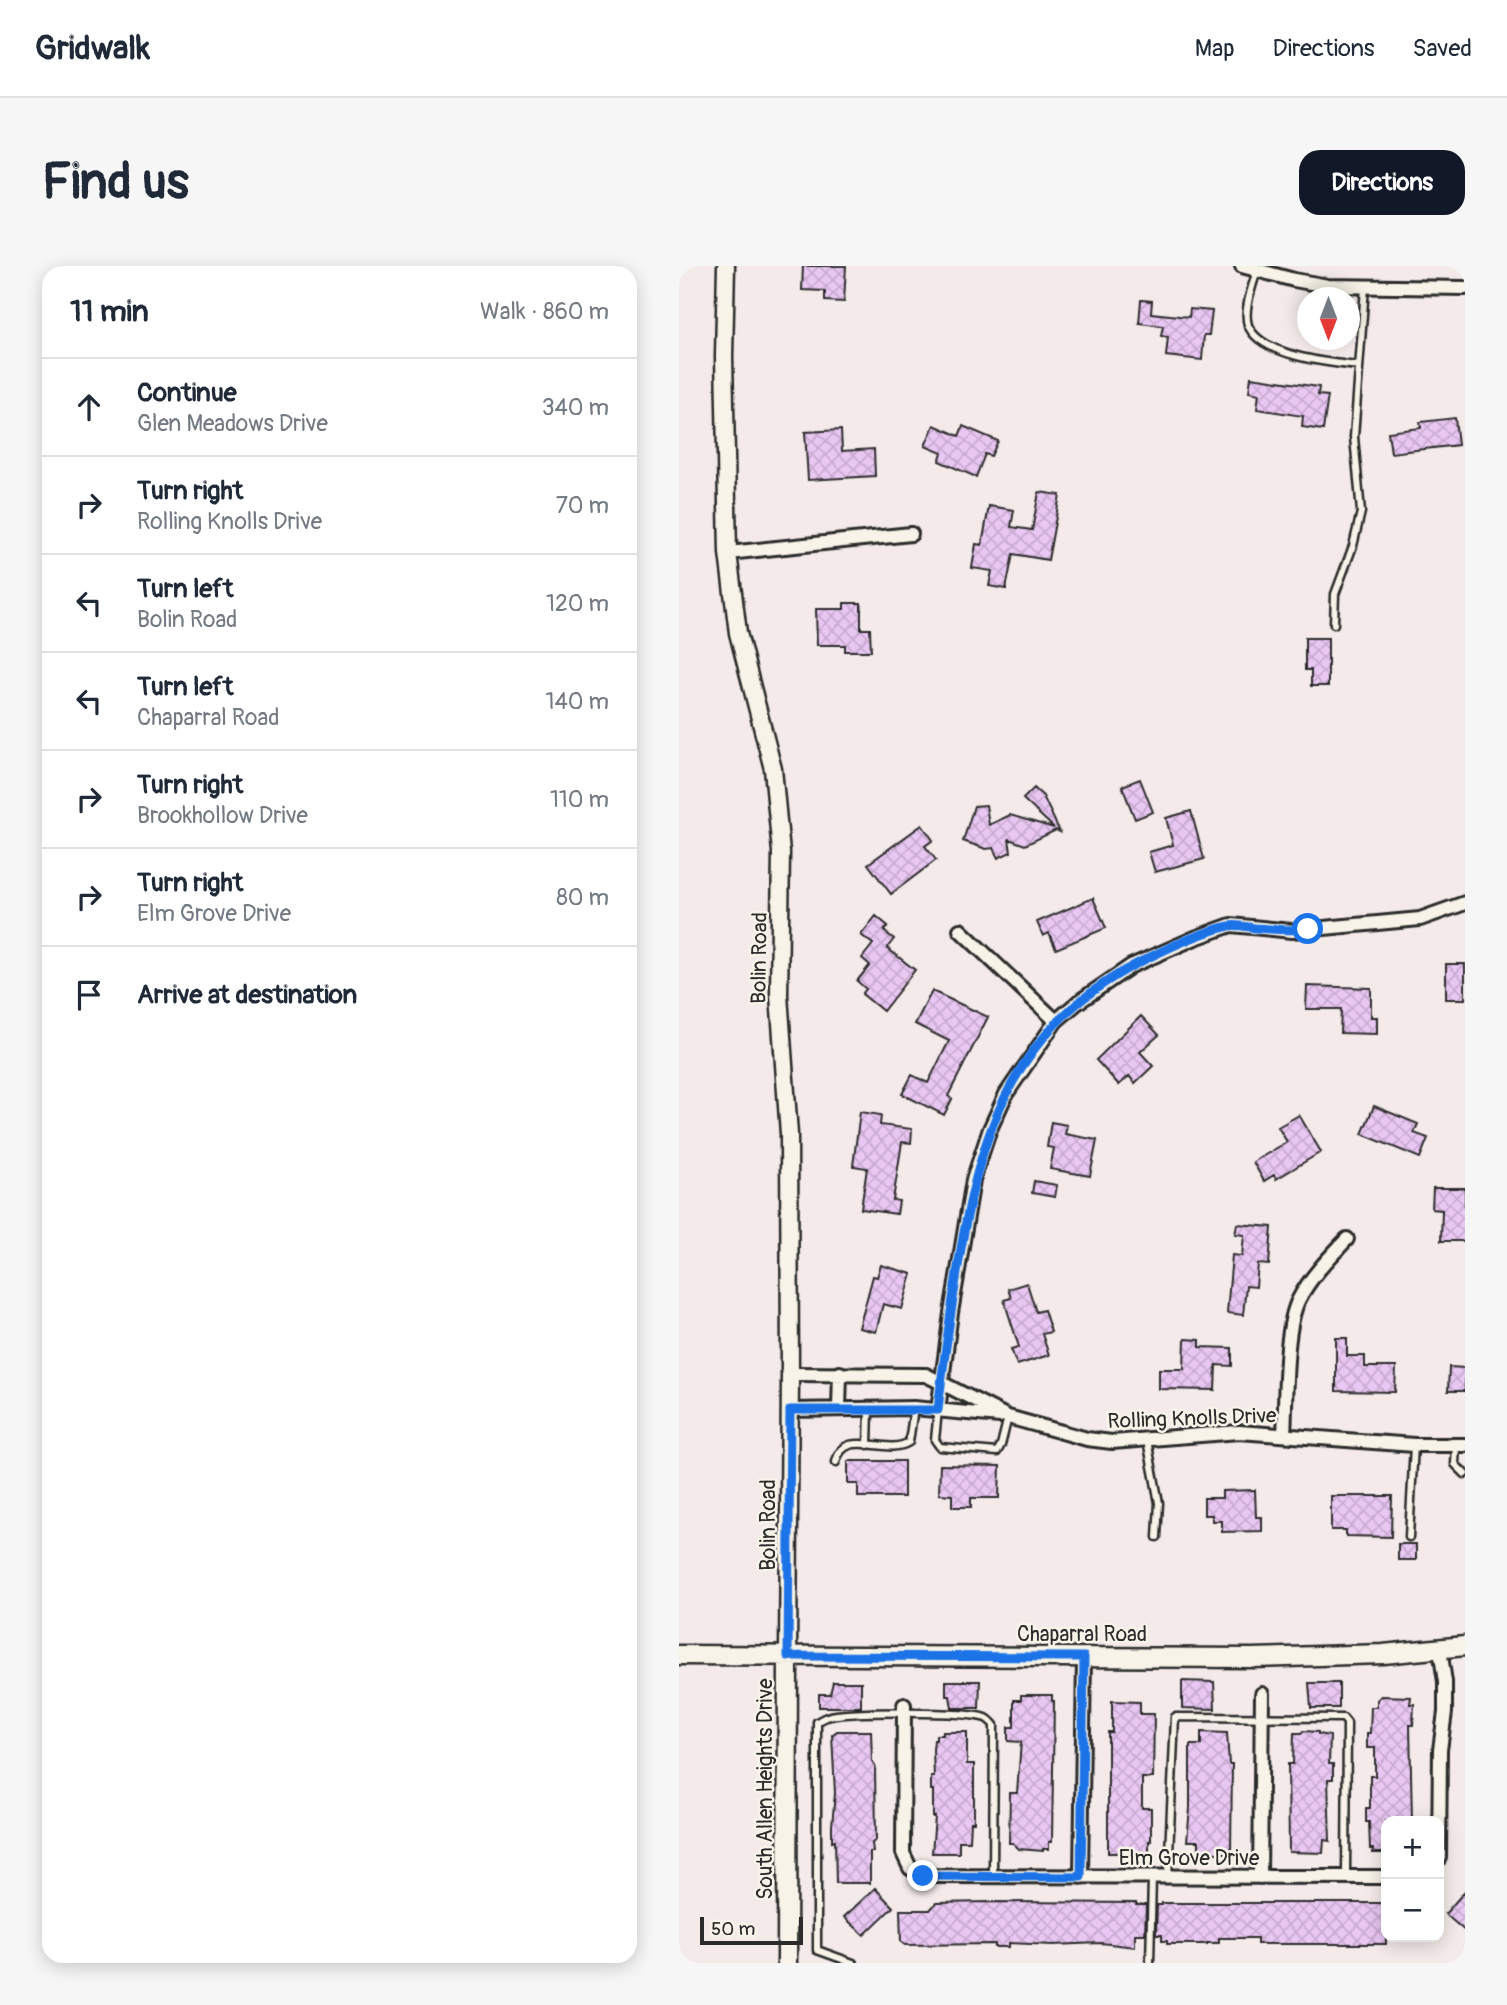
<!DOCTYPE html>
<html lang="en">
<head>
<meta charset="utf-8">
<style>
	body { margin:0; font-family:Pangolin,sans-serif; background:#f6f6f7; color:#1f2937 }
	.controls { position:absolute; right:21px; bottom:21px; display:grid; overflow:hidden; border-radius:14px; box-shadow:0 4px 18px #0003 }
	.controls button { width:63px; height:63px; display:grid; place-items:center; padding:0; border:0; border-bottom:2px solid #e0e1e3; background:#fff; color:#1f2937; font:35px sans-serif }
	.compass { position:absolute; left:618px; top:21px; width:63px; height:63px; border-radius:50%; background:#fff; box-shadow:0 4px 18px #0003; rotate:180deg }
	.scale { position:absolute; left:21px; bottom:18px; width:103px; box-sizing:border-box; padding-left:7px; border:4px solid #2b2b2b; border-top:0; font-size:19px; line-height:24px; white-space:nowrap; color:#2b2b2b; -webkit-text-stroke:5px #f7f3e8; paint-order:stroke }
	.stop { position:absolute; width:21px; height:21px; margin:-16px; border:5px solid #1a73e8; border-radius:50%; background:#fff }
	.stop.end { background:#1a73e8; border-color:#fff; box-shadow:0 2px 7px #0008 }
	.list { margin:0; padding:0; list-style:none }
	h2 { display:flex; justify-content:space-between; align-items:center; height:91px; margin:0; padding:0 28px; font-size:30px }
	h2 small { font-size:23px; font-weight:400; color:#747a83 }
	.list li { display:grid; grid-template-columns:46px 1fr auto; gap:21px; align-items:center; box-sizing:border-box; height:98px; padding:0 28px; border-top:2px solid #e0e1e3 }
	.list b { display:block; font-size:26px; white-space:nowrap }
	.list p { margin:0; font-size:23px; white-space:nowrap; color:#747a83 }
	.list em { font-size:23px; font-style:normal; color:#747a83 }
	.icon { flex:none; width:38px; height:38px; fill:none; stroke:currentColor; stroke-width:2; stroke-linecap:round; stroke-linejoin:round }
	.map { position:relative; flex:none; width:786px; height:1697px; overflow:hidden; border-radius:21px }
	header { display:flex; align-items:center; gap:42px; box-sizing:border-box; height:98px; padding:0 35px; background:#fff; border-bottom:2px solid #e0e1e3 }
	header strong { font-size:33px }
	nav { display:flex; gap:38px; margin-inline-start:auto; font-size:24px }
	.intro { display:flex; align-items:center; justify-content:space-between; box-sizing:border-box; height:168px; padding:0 42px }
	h1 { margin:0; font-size:49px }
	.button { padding:18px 32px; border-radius:21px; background:#111827; color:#fff; font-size:24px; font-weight:700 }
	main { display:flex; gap:42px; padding:0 42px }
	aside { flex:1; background:#fff; border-radius:21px; box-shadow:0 4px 18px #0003 }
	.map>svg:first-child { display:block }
</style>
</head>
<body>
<header>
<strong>Gridwalk</strong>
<nav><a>Map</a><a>Directions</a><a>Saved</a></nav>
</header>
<div class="intro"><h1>Find us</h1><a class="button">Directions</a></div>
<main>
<aside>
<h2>11 min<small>Walk · 860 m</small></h2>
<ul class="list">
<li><svg class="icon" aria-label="ahead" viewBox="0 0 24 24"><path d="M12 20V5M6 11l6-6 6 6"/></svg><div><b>Continue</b><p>Glen Meadows Drive</p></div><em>340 m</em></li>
<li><svg class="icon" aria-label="right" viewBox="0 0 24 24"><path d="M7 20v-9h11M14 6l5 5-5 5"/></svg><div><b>Turn right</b><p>Rolling Knolls Drive</p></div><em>70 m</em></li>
<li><svg class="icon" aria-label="left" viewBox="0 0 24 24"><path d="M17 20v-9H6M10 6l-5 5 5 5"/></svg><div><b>Turn left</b><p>Bolin Road</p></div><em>120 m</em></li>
<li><svg class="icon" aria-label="left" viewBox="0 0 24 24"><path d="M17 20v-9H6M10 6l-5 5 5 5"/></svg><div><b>Turn left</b><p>Chaparral Road</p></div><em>140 m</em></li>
<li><svg class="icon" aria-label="right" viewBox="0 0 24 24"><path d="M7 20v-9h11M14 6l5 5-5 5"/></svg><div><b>Turn right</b><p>Brookhollow Drive</p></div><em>110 m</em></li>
<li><svg class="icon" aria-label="right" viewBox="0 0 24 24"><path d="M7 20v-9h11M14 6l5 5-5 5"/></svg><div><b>Turn right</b><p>Elm Grove Drive</p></div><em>80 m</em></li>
<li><svg class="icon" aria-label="arrive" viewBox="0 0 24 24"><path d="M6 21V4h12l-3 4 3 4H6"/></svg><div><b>Arrive at destination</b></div></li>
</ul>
</aside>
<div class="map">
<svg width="786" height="1697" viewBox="0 0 786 1697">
	<defs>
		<pattern id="building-cross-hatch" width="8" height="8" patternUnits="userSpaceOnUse" patternTransform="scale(1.75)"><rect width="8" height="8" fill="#e9c7f3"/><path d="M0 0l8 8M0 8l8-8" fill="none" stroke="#c8abd0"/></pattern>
	</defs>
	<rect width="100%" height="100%" fill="#f4eaea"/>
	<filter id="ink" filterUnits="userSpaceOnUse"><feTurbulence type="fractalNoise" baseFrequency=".0143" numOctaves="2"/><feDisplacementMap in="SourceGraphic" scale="14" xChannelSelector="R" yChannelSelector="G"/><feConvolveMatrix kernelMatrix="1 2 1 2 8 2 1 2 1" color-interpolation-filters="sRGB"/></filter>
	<g filter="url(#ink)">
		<path fill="url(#building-cross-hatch)" stroke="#2b2b2b" stroke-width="2" d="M124,0H167L165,36L146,35V25L123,24Z
			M462,34L473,35L472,47L510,51L511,43L533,45L530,69H525L523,94L487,90L489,71L482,70L484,60L460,57Z
			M572,111L640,121L639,129L649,130L644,164L623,161L624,150L578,143L580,128L570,126Z
			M776,152L779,179L712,187L709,166L742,162L741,156Z
			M255,159L280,170L284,160L319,175L312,190L306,188L297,211L260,195L263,187L246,180Z
			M162,164L163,185L195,183L196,210L129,214L126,166Z
			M360,226L381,229L369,294L334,288L327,323L310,320L313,305L293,302L297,278L303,279L310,240L335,244L332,261L353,264Z
			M165,337H182V363H191L192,385H166V379H138L137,343H165Z
			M626,372H649V420H632V404H626Z
			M461,513L474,546L456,553L443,520Z
			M355,522L364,530L381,566L377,564L346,579L330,573L332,586L319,592L314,582L307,583L284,575L295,540L307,539L310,559L331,549L375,562L344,533Z
			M512,545L525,593L476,606L470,586L494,579L487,552Z
			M243,559L254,574L246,580L257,594L212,628L189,598Z
			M414,632L427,662L377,683L370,667L364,670L358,656Z
			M197,650L209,660L205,665L215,673L208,682L236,704L204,745L183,728L187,723L178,715L191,699L183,692L194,678L182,669Z
			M767,698H786V733H767Z
			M628,720L692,722V751H698V768L661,767L662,743H627Z
			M253,725L309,751L269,830L273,833L265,849L223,828L233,809L249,817L270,775L236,758Z
			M462,750L480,769L461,786L474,800L456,817L450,810L440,819L417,794Z
			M695,840L739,858L735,867L749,872L741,892L683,868Z
			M181,846L202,849L201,859L233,863L232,877L223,876L214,934L220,935L218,948L182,943L188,902L174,900Z
			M620,849L642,886L597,913L595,909L585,915L574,896L608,876L599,861Z
			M372,856L388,859L386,868L418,874L411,910L371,903L375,882L368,881Z
			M355,915L378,919L376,931L353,927Z
			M754,922H786V975H762L763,944L753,943Z
			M558,958L593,961L590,999L579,998L577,1021L567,1020L564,1049L548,1047L553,989L563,990L565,969L556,968Z
			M202,999L233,1008L223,1043L204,1038L197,1066L180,1062L194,1010L198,1011Z
			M348,1017L357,1046L365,1044L372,1066L363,1068L370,1089L338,1099L332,1083L340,1081L325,1034L332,1032L329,1023Z
			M657,1072H668V1090H686V1101H717L716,1126L657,1125Z
			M506,1073L521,1074V1081L553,1082V1100L537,1099L536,1124L480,1123V1103H505Z
			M770,1101L786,1102V1125H769Z
			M169,1195H225V1231H179V1218H169Z
			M261,1199L321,1200L320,1232H292V1241H273V1229L260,1228Z
			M576,1224L577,1251H583V1265L543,1266V1255H533V1249H525V1232H543V1225Z
			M652,1230H713L712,1271L667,1270V1264H652Z
			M719,1278H737V1294H719Z
			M267,1415H301L300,1442H273L271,1430H267Z
			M503,1415L535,1416L536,1443L503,1442Z
			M154,1416H182V1441H140V1428H151Z
			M630,1417H660V1442H632Z
			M342,1429H373V1435H375L373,1576H370V1583H364V1585L340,1583L334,1577H330L331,1527H338L342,1476L329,1475V1461H335V1434H342Z
			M702,1430L732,1431L731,1438H735L734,1459H731L733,1555H707V1587H694V1583H691L690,1556H687V1542H691V1510H696V1482H688V1467H691L692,1441H698V1434Z
			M433,1435L461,1436V1448H475L474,1512H463V1542H472V1575H470V1587H429V1466H433Z
			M158,1465H192L193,1495L196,1500L197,1574L193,1577L194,1586H191V1617H157L156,1574L153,1575V1560L156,1527L153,1469Z
			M624,1465L639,1466V1468L651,1470L650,1498H654V1513H649L651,1575L645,1574L644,1587L610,1586L609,1498H614L615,1467H623Z
			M264,1466H288V1498H295V1556H292L291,1575H280V1587H253L256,1551H254V1524H252V1511H255L254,1484L255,1474H257V1469H264Z
			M522,1466L548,1467L550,1498H553L552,1587H520V1575H508L511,1542V1479H522Z
			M196,1622L214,1641L185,1669L165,1651Z
			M786,1625V1665L766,1648Z
			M311,1636L457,1637V1639H467L466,1668H456V1681L422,1677L374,1679L330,1677V1681H316V1678L226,1679L222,1676L221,1644H251L257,1637Z
			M483,1637H707V1678H578V1672H540V1677H528V1678H488V1675H483V1669H477L478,1639H483Z"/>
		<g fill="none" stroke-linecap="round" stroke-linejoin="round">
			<defs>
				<path id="service" d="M578,4C574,19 564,43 569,59C581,90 651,97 680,100
					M655,358L656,328L674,280L682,246L675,171L686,21
					M259,1144L256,1174L261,1181L318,1186L322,1179L329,1151
					M468,1174L480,1237L478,1271
					M189,1179L190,1143
					M777,1179L776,1198L786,1208
					M157,1196C165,1160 207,1191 230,1176L235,1142
					M730,1271L735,1179
					M489,1611L496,1451L664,1452L668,1457L667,1611
					M174,1697L138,1684V1456C142,1454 144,1452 148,1451C167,1445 289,1445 307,1452C311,1454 312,1456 315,1459L314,1611
					M471,1697L473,1611"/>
				<path id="minor" d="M563,0L615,14L649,20L786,22
					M49,287L232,268
					M281,664L377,755
					M111,1108L247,1109L329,1151L408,1173L433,1176L560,1166L735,1179H786
					M160,1142L161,1107
					M111,1144L235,1142L321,1150
					M259,1144L272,1047L294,914L311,863L327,828L377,755L398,737L452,700L516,672L552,659L613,665L741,653L786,637
					M605,1169C607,1135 605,1061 620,1033C632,1010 651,991 668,973
					M225,1439L224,1587L231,1602L244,1610L707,1611
					M760,1592L761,1484L766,1446V1416L761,1383
					M402,1611L405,1391
					M581,1611L583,1428"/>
				<path id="tertiary" d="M47,0L45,90L49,287L59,367L94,503L102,586L100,729L110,868L111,1108L109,1390"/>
				<path id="secondary" d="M0,1389L573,1392L704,1388L786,1380
					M108,1697L109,1390"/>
			</defs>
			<use href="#service" stroke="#2b2b2b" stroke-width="11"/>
			<use href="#minor" stroke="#2b2b2b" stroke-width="18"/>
			<use href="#tertiary" stroke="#2b2b2b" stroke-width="21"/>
			<use href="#secondary" stroke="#2b2b2b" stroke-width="23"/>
			<use href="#service" stroke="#f7f3e8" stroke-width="6"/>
			<use href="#minor" stroke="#f7f3e8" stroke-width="12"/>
			<use href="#tertiary" stroke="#f7f3e8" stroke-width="16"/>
			<use href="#secondary" stroke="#f7f3e8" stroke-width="18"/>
		</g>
	</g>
	<g fill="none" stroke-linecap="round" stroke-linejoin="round" filter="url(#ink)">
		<path stroke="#1a73e8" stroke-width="9" d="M244,1610L402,1611L405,1391L109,1390L111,1144H259C264,1098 271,1052 278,1007C300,866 333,758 471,691C495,679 523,666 550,660C558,658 568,661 576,662C594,663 611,665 629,663"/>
	</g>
	<g text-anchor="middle" stroke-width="5" stroke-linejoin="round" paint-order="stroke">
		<g font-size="21" fill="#2b2b2b" stroke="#f7f3e8">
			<text transform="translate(80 692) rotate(-89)" y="7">Bolin Road</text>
			<text transform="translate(513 1152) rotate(-2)" y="7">Rolling Knolls Drive</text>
			<text transform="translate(89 1259) rotate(-90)" y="7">Bolin Road</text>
			<text x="403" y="1375">Chaparral Road</text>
			<text transform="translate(86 1523) rotate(-90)" y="7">South Allen Heights Drive</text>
			<text x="510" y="1599">Elm Grove Drive</text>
		</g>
	</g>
</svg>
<div class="controls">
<button>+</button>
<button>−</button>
</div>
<svg class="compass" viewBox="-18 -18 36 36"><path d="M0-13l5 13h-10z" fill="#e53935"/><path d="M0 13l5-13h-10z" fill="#747a83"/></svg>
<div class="scale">50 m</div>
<div class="stop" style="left:629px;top:663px"></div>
<div class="stop end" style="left:244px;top:1610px"></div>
</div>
</main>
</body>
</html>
